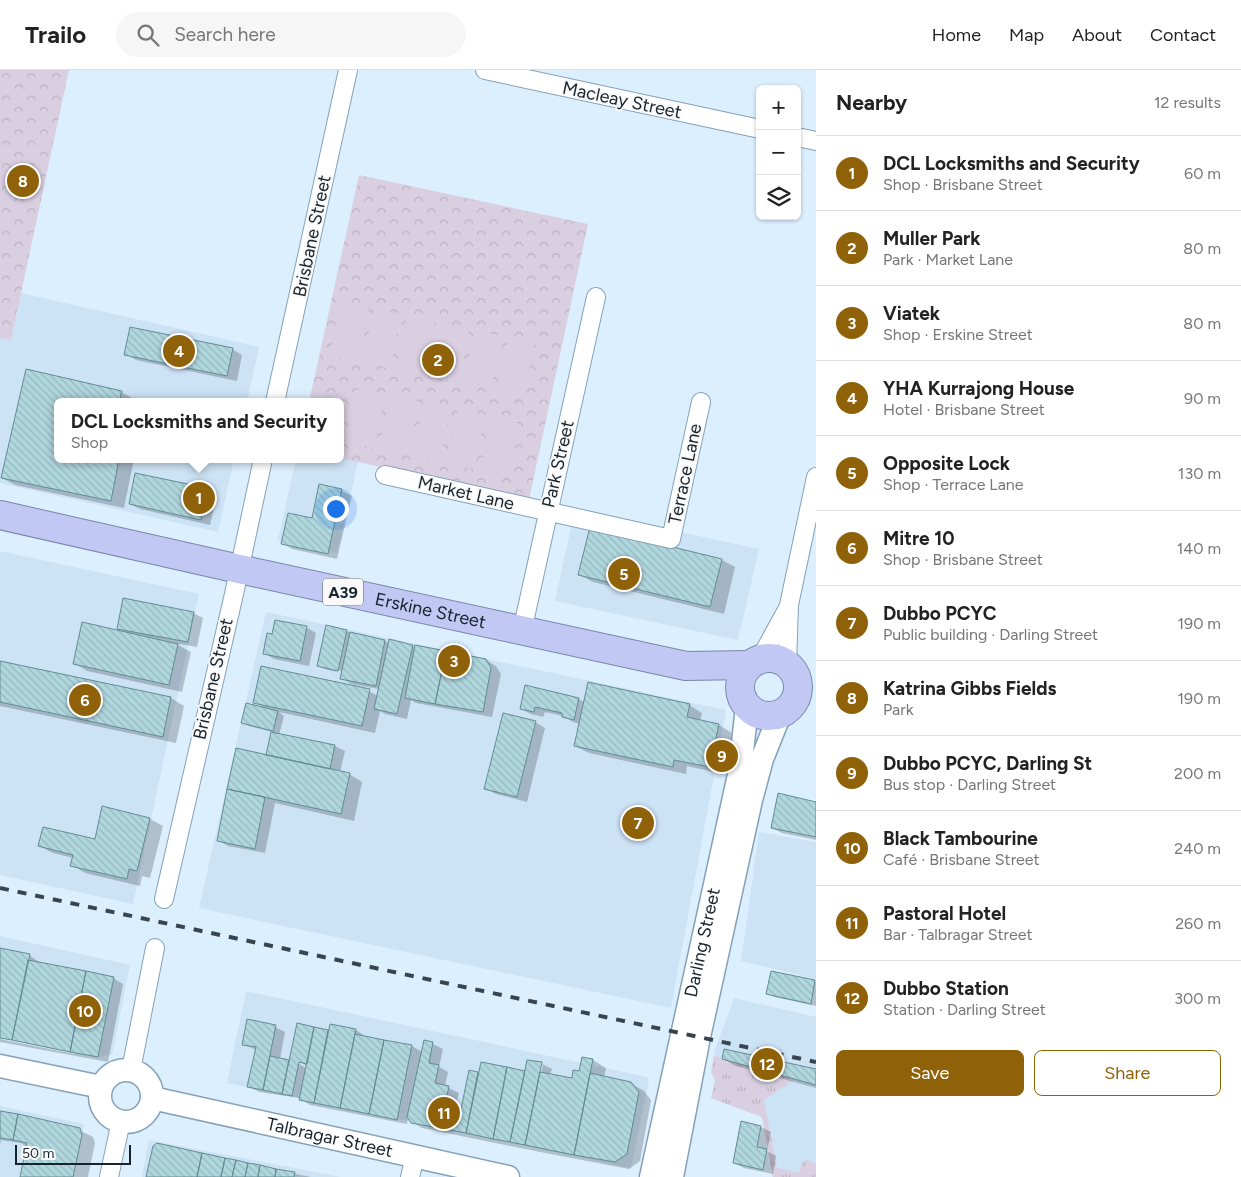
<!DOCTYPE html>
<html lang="en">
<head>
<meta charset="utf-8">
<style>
	body { margin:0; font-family:Figtree,sans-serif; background:#f6f6f6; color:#222 }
	.controls { position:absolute; right:15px; top:15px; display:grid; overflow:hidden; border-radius:8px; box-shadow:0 1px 4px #0004 }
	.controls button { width:45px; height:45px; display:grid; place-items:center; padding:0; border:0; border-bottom:1px solid #e0e0e0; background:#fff; color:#222; font:25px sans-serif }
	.scale { position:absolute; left:15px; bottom:12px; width:116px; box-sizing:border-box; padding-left:5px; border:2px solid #18242d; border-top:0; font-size:14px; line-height:18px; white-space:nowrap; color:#18242d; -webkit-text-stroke:4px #f9f9f9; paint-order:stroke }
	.you { position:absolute; left:335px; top:438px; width:18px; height:18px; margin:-12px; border:4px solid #fff; border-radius:50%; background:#1a73e8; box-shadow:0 0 0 8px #1a73e833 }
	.badge { display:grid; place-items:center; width:32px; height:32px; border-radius:50%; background:#8f620a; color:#fff; font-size:16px; font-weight:700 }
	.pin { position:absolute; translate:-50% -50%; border:2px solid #fff; box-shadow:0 1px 5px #0006 }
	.popup { position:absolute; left:54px; top:328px; width:290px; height:65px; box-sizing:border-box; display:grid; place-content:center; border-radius:8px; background:#fff; filter:drop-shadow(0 1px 4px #0005); font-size:16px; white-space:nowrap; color:#767676 }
	.popup b { font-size:19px; color:#222 }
	.popup::after { content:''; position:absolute; left:50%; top:100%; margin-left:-10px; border:10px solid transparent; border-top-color:#fff }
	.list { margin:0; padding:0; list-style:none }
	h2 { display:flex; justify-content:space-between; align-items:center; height:65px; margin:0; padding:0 20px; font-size:21px }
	h2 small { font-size:16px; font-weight:400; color:#767676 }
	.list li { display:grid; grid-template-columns:32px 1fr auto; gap:15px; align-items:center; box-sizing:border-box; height:75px; padding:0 20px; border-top:1px solid #e0e0e0 }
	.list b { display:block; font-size:19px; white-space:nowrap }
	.list p { margin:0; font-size:16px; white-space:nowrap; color:#767676 }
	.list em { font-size:16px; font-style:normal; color:#767676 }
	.actions { display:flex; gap:10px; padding:15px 20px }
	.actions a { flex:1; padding:11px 0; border:1px solid #8f620a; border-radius:8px; text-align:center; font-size:18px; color:#8f620a }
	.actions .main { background:#8f620a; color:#fff }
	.icon { flex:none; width:28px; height:28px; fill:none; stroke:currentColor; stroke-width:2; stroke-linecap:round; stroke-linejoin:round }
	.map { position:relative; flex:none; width:816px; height:1107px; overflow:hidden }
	header { display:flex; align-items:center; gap:30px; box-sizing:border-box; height:70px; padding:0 25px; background:#fff; border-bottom:1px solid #e0e0e0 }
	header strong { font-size:24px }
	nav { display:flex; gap:28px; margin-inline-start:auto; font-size:18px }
	.search { width:350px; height:45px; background:#f6f6f6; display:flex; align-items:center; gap:12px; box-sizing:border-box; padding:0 18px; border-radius:28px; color:#767676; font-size:19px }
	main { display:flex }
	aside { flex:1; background:#fff }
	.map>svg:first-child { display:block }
</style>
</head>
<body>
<header>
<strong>Trailo</strong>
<div class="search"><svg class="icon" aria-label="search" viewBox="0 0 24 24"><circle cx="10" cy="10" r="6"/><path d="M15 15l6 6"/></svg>Search here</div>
<nav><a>Home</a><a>Map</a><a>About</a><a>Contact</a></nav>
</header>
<main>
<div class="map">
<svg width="816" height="1107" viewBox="0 0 816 1107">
	<defs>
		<pattern id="grass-tufts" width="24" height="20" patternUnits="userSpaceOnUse" patternTransform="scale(1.25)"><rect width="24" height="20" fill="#d9cfe1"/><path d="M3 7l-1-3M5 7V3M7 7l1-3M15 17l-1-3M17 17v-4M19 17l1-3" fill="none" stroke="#bab2c1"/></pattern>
		<pattern id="park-crowns" width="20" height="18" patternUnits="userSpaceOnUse" patternTransform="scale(1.25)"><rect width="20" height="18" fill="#d9cfe1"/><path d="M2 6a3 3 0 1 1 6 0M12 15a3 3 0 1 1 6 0" fill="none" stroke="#bab2c1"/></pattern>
		<pattern id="building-back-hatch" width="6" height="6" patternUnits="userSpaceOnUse" patternTransform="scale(1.25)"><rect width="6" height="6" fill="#b0d7de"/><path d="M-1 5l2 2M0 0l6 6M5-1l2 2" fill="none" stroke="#97b8bf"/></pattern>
	</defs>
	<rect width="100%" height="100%" fill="#dcefff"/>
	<path fill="#cce2f5" d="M21,223L259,277L247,332H58V389H234L218,462L0,413V268L11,270Z
		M340,388L358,392L337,483L278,470L296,389H340Z
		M572,453L677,476L680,462L759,479L738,570L555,531Z
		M0,481L199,524L133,834L0,805Z
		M266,542L726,640L671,938L199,838Z
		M759,762L816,772V909L741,891Z
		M0,866L130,895L112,985L98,987L0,968Z
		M246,921L647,1007L649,1010L631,1098L227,1013Z
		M734,928L816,947V1107H773L762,1047L711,1028L715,1011V980Z
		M0,1036L84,1054L73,1107H0Z
		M149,1070L341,1107H142Z"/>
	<path fill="url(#grass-tufts)" d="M714,985L722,989L795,1007L794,1010L764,1030L777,1098L799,1103L803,1091L807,1090L816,1094V1107H773L762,1047L711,1028L715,1011L711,1002Z"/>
	<path fill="url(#park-crowns)" d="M0,0H69L11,270L0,268Z
		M359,105L588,154L529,430L340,388V332H309Z"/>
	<path fill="#d9cfe1" d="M341,232L369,237L357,291L330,286Z
		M374,238L401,244L390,298L363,292Z
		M407,246L435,251L424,305L396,299Z
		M442,253L469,258L458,312L430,307Z
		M475,260L502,266L491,319L464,314Z
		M508,267L535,272L524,326L496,321Z
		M357,319L385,325L374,378L346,373Z
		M391,325L418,331L407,385L379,379Z
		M424,332L451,338L440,392L413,386Z
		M458,340L485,345L474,399L447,394Z
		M491,347L518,353L507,407L480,401Z"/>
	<path fill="#0003" fill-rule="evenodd" d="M232,279L242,285L237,311L136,290L126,284Z
		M27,301L121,322L134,329V332H58V389H134L124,438L15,415L2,408Z
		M211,389H229L228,393Z
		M136,404L207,419L217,425L210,455L140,439L130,434Z
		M320,416L342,421L352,426L337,489L292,479L283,473L312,450Z
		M591,458L722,490L735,497L724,544L593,512L580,505Z
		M193,543L203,548L197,577L174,573L191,582L182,622L87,601L74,593L128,563L119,558Z
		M306,557L316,563L309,596L274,589L264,583L273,565Z
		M347,561L352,564L385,571L389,573L412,576L416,578L486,590L496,596L501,604L492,647L416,633L411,630L407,649L385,644L380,641L375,663L279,642L284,646L279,665L335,676L345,681L340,702L349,704L362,712L354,751L275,733L265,783L228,776L218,770L272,688L268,684L272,662L249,656L243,652L265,638L254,632L369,621L378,626L379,619L351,614L342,608L343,602L333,597L332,599L337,602L325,599L318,596Z
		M0,593L171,628L184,636L176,673L0,636Z
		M526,617L579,629L585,633L689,635L702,643L700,651L719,655L732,663L723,704L687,696L686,704L589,683L575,676L580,654L573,652L563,646L545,642L543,647L531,644L521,639Z
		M535,652L545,658L527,732L496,724L486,719Z
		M816,733V770L782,763L772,758Z
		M150,749L163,756L150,808L142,806L140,816L85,803L72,795L73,788L53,783L39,776L95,770Z
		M0,879L29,885L42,894L113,908L123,914L108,992L0,972V969L75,984L76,982L0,966Z
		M772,902L816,912V936L774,927L767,923Z
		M298,955L329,961L356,960L365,966V967L412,976L422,982L425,972L433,974L443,979L439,997L448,1002L445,1016L459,1023L455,1039L462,1041L470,1002L479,1004L526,1002L528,991L542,994L552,999L550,1005L573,1009L580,1003L583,988L593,990L606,998L604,1007L630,1013L644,1021L651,1030L640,1091L629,1099L540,1082L422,1058L412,1052L408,1047L407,1054L310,1035L299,1028L259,1022L249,1017L256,980L243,974L275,957L285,962L280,989L290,991ZM294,988L307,996V999L293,990ZM540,995H543L540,1008L538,1007Z
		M723,989L816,1000V1018L736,996Z
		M0,1042L79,1060L93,1067L95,1073L88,1107H21L27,1077L21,1073L1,1070L0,1075Z
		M742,1053L761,1057L771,1062L767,1081L776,1086L773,1104L744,1098L734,1093Z
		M237,1092L311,1107H147Z"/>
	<path fill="url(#building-back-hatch)" stroke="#618c94" d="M130,257L233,278L227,306L124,285Z
		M26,299L122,321L119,332H58V389H119L111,431L1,408Z
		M135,403L207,418L201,450L129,434Z
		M319,414L342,419L328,484L281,474L288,443L312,448Z
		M590,457L722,489L710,537L578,505Z
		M123,528L194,542L188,572L117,559Z
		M275,550L307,556L300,591L263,584L267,563L272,564Z
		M82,552L178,574L169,615L73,594Z
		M326,555L347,560L338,601L317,596Z
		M350,562L385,570L376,616L340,609Z
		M389,569L413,575L397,644L374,639Z
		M415,575L446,581L435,634L405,628Z
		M446,581L486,589L491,598L483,642L435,634Z
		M0,591L171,627L163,667L0,632Z
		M261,596L370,619L362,656L253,633Z
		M588,612L690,634L687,647L719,654L710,697L674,690L673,697L574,676Z
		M525,615L579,628L574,650L562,647V643L535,637L534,642L520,639Z
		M246,633L278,641L273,661L241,653Z
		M503,643L536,651L517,727L484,719Z
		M271,662L335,675L330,699L266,685Z
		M236,678L350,703L341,744L227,719Z
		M227,719L265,727L255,779L217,771Z
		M778,723L816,732V767L771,758Z
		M102,736L150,748L137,801L129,799L127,809L70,796L73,785L38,776L43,757L95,769Z
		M0,878L30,884L12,970L0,968Z
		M28,890L86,901L70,982L12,970Z
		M86,901L114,907L98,987L70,982Z
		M771,901L815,910L811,934L766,924Z
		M247,949L276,955L263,1020L247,1017L256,977L242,975Z
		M297,953L314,957L307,994L299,992L292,1026L282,1024Z
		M330,954L356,959L340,1038L314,1033Z
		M314,957L328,960L314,1033L299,1030Z
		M355,964L384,970L369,1044L340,1038Z
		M384,970L412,975L397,1050L369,1044Z
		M424,970L433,972L429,993L439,995L435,1013L449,1016L445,1036L461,1039L469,1000L478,1002L466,1063L411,1053L407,1047Z
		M724,979L816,999V1015L722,989Z
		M270,986L289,990L282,1024L263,1020Z
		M582,987L593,989L574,1085L525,1075L540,1002L572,1008L573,1000L579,1001Z
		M527,990L542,992L525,1075L510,1072Z
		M481,992L507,997L493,1069L466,1063Z
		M507,997L525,1001L510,1072L493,1069Z
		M590,1003L631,1012L639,1022L627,1084L615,1092L574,1085Z
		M0,1041L18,1044L13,1070L0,1068Z
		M18,1044L80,1058L82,1065L73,1107H20L27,1073L13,1070Z
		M741,1051L761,1056L757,1077L767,1079L763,1100L733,1093Z
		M157,1073L202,1083L197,1107H146L153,1076Z
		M202,1083L225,1088L221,1107H197Z
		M225,1088L236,1090L232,1107H221Z
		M236,1090L248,1093L245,1107H232Z
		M248,1093L260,1095L258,1107H245Z
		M260,1095L276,1099L275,1107H258Z
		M276,1099L295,1102L294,1107H275Z"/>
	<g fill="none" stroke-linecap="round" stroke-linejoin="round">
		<defs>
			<path id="minor" d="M485,0L760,59
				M797,67L816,71
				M275,332L348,0
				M385,405L671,469L701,332
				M522,561L596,227
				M760,589L788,538
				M787,594L789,535L816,407
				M164,829L234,524L263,389
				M131,1000L155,878
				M109,1107L121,1051
				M410,1107L415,1086"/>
			<g id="tertiary">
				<path d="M0,996L101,1017"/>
				<circle cx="126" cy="1026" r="26"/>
				<path id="s1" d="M152,1028L508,1107"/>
				<path id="s2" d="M651,1107L740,700L747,637"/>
				<path d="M672,1107L699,967L751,730L762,689L780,644"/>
			</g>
			<g id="trunk">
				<path id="s3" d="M0,445L239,499L686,596L749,595"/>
				<circle cx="769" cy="617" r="29"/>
			</g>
		</defs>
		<use href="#minor" stroke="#84a1b9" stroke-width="20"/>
		<use href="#tertiary" stroke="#84a1b9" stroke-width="25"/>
		<use href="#trunk" stroke="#7b86ac" stroke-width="30"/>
		<use href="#minor" stroke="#fff" stroke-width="18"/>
		<use href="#tertiary" stroke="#fff" stroke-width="22"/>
		<use href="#trunk" stroke="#c0c8f3" stroke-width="28"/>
		<path stroke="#38454f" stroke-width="4" stroke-dasharray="9 9" stroke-linecap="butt" d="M0,818L816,992"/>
	</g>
	<g text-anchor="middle" stroke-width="4" stroke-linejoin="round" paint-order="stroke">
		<rect fill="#f9f9f9" stroke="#5c646a" stroke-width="1" x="323" y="508.5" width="40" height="27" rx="4"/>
		<g font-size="16" font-weight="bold" fill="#18242d">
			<text x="343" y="528">A39</text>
		</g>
		<g font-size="18" fill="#18242d" stroke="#f9f9f9">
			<text transform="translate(622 30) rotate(12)" y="6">Macleay Street</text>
			<text transform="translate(312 166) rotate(-78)" y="6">Brisbane Street</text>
			<text transform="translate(558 394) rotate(-77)" y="6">Park Street</text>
			<text transform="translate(685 404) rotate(-78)" y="6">Terrace Lane</text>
			<text transform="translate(466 423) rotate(13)" y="6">Market Lane</text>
			<text dy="6" stroke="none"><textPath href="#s3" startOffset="441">Erskine Street</textPath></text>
			<text transform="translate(213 609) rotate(-77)" y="6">Brisbane Street</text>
			<text dy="6" stroke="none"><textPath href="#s2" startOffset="240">Darling Street</textPath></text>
			<text dy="6" stroke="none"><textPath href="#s1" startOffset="182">Talbragar Street</textPath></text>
		</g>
	</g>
</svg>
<div class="controls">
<button>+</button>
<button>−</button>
<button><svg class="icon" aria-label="layers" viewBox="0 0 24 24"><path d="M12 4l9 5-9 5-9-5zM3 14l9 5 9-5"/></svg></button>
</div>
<div class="scale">50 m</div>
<div class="you"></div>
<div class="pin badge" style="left:199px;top:428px">1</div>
<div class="popup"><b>DCL Locksmiths and Security</b>Shop</div>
<div class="pin badge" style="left:438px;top:290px">2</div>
<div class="pin badge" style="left:454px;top:591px">3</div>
<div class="pin badge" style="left:179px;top:281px">4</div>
<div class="pin badge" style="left:624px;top:504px">5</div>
<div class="pin badge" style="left:85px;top:630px">6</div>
<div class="pin badge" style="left:638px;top:753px">7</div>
<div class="pin badge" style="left:23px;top:111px">8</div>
<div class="pin badge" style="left:722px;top:686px">9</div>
<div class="pin badge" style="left:85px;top:941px">10</div>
<div class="pin badge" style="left:444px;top:1043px">11</div>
<div class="pin badge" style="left:767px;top:994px">12</div>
</div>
<aside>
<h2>Nearby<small>12 results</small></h2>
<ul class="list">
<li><span class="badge">1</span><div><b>DCL Locksmiths and Security</b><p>Shop · Brisbane Street</p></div><em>60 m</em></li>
<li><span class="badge">2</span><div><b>Muller Park</b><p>Park · Market Lane</p></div><em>80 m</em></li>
<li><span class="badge">3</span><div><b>Viatek</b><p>Shop · Erskine Street</p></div><em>80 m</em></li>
<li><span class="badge">4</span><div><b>YHA Kurrajong House</b><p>Hotel · Brisbane Street</p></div><em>90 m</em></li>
<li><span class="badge">5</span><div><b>Opposite Lock</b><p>Shop · Terrace Lane</p></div><em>130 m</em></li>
<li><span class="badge">6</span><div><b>Mitre 10</b><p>Shop · Brisbane Street</p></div><em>140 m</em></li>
<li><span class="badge">7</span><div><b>Dubbo PCYC</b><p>Public building · Darling Street</p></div><em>190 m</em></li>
<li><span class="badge">8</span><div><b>Katrina Gibbs Fields</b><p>Park</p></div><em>190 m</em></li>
<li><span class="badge">9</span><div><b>Dubbo PCYC, Darling St</b><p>Bus stop · Darling Street</p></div><em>200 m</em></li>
<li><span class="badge">10</span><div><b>Black Tambourine</b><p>Café · Brisbane Street</p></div><em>240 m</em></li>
<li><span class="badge">11</span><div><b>Pastoral Hotel</b><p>Bar · Talbragar Street</p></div><em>260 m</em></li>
<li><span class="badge">12</span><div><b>Dubbo Station</b><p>Station · Darling Street</p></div><em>300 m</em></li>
</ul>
<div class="actions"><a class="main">Save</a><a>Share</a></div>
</aside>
</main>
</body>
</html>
